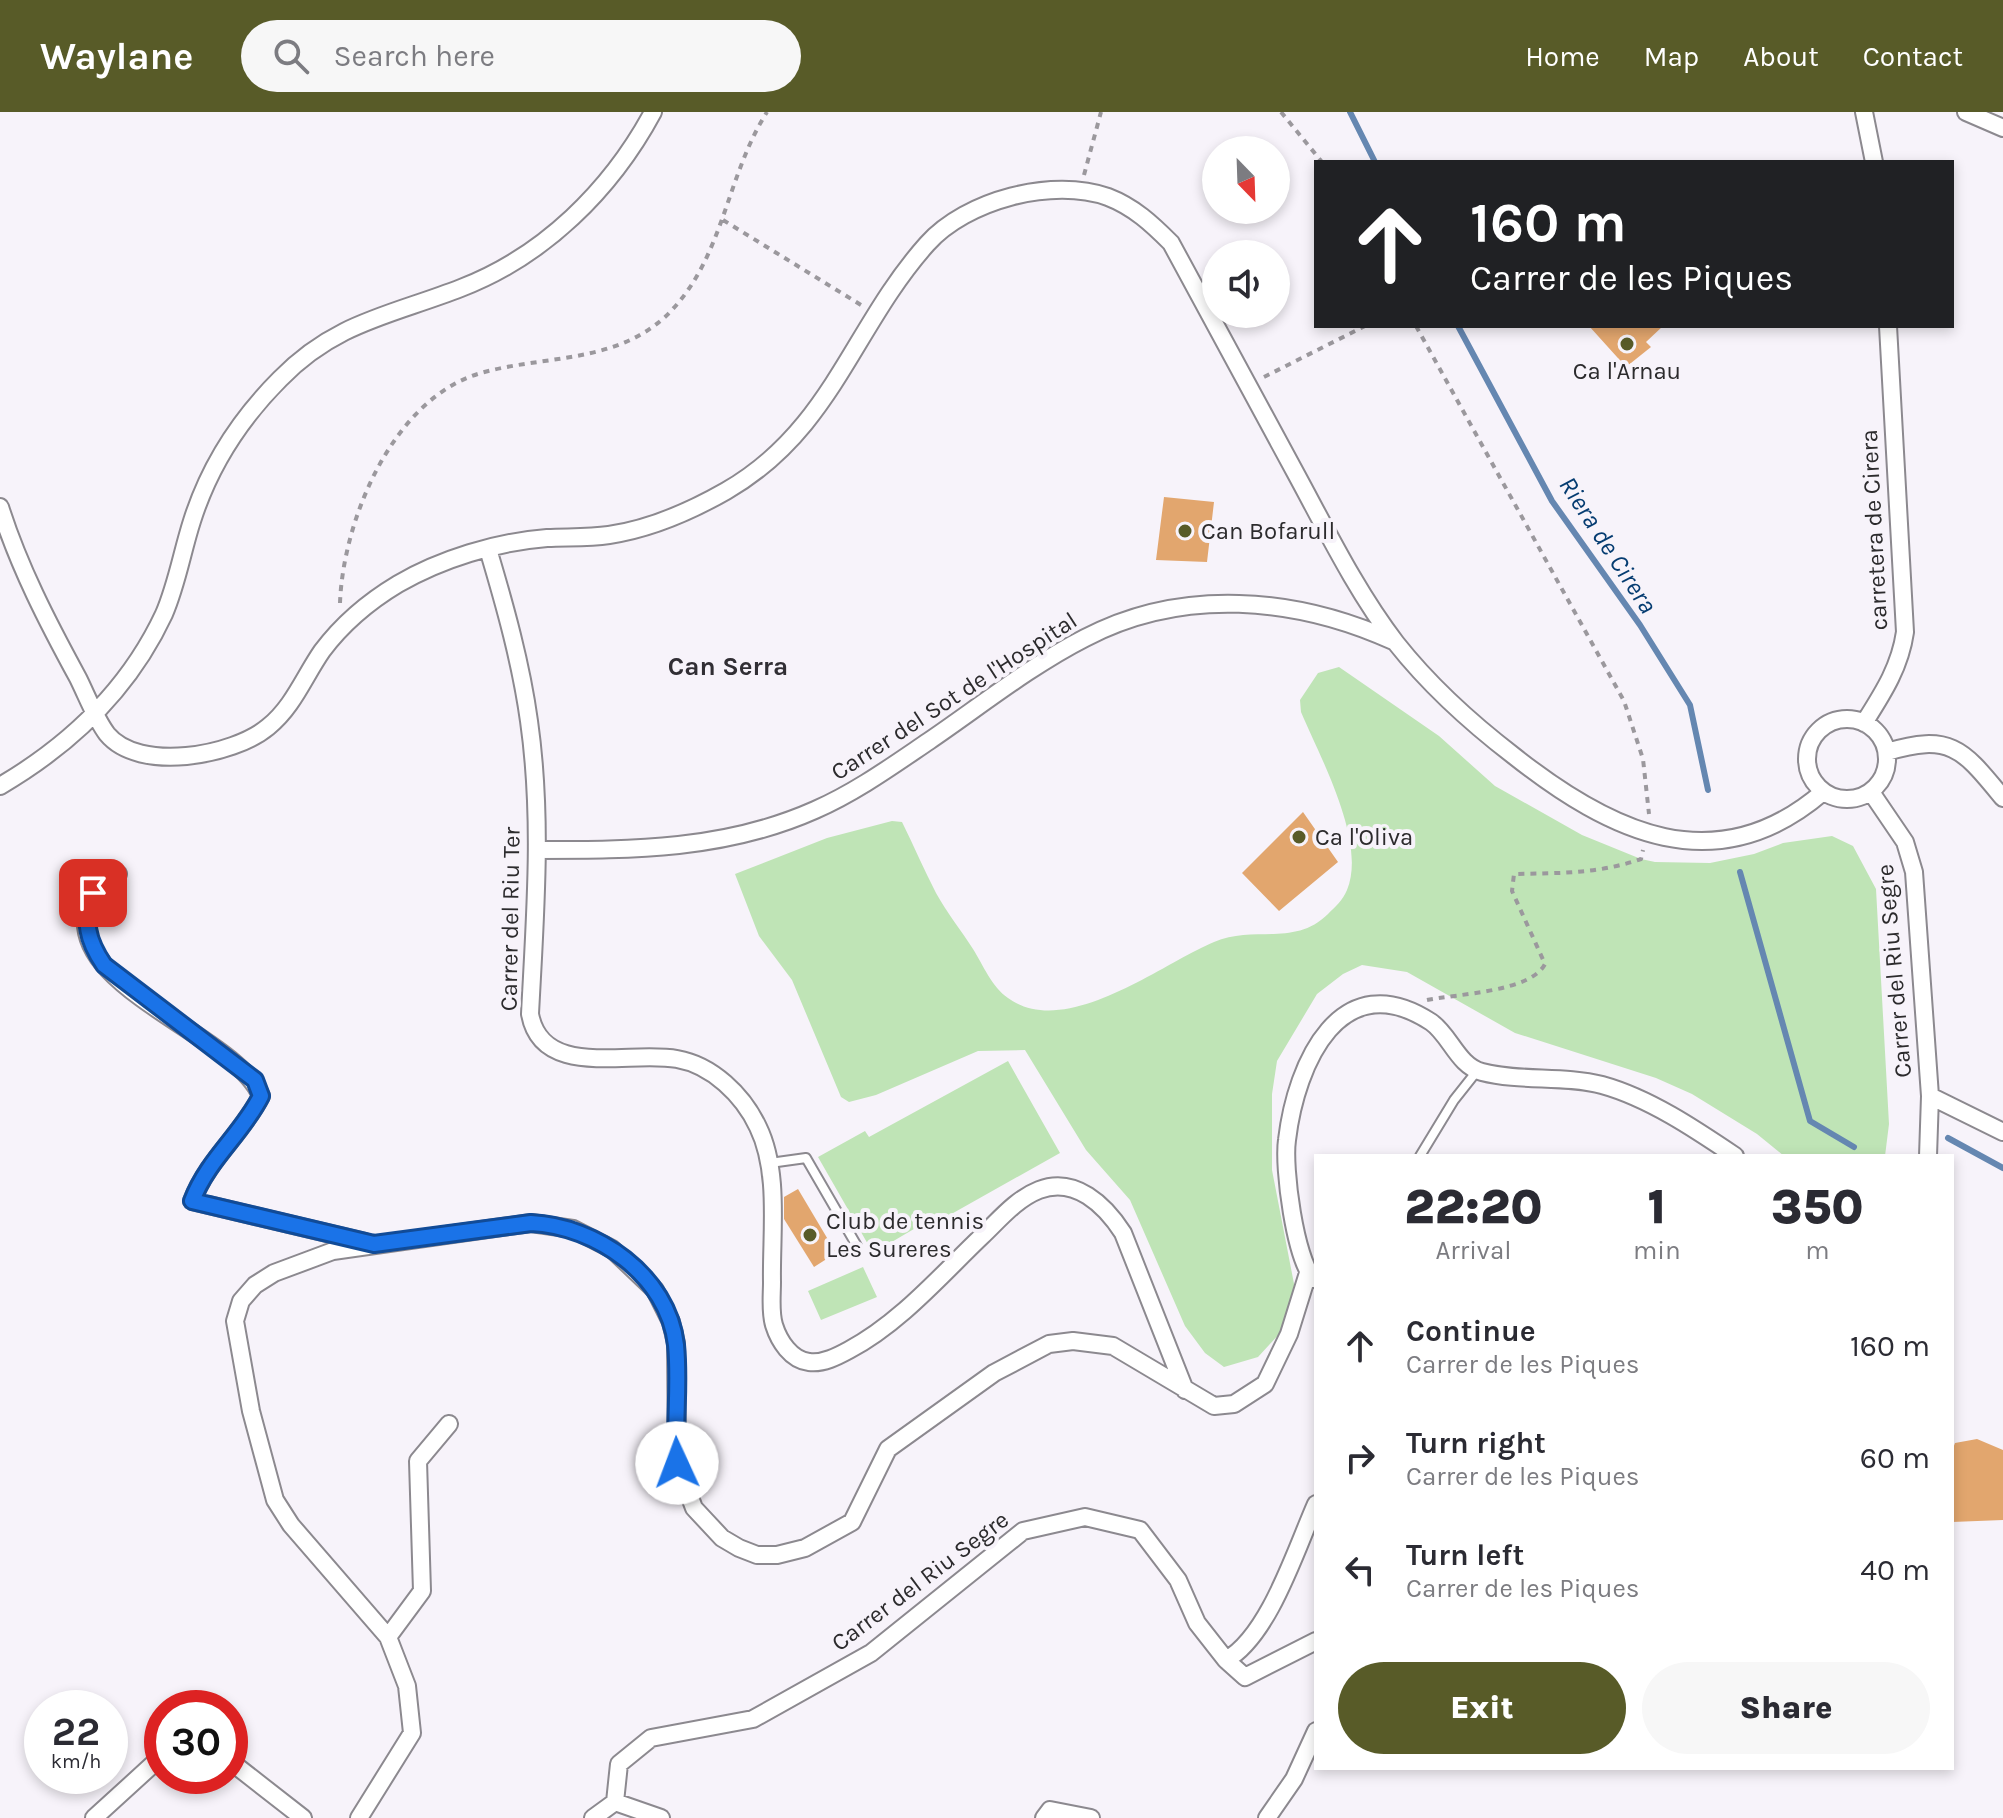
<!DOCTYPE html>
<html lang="en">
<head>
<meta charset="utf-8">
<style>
	:root { --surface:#fff; --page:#f7f7f7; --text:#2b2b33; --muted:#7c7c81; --accent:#585b28 }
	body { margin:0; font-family:Karla,sans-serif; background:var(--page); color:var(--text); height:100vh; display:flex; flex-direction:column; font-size:30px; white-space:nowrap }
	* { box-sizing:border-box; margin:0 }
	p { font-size:26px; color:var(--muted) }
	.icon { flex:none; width:44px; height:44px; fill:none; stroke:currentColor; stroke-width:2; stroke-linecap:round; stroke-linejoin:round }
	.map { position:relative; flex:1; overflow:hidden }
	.panel { position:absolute; left:1314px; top:1042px; width:640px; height:616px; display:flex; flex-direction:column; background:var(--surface); border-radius:0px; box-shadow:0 4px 12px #0003 }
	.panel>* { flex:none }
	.guide { position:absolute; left:1314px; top:48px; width:640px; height:168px; border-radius:0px; box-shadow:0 4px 12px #0003; background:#202124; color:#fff; overflow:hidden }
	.needle { width:52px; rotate:157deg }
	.tools { position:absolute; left:1202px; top:24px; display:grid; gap:16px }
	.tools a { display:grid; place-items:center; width:88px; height:88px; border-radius:50%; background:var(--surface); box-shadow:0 4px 12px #0003; font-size:40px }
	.speed { position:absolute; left:24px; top:1578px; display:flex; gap:16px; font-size:40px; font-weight:700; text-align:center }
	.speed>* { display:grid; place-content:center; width:104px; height:104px; border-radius:50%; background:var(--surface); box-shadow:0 4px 12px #0003; line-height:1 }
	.speed small { font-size:20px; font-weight:400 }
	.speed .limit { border:12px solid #d22; background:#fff; color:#111 }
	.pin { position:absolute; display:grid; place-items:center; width:68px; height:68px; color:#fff; margin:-34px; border-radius:16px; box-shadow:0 4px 12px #0006 }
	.me { position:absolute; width:88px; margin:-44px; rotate:358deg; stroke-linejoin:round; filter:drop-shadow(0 0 6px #0008) }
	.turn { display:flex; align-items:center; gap:28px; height:168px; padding:0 24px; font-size:36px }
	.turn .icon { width:104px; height:104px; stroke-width:2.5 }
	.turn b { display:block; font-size:56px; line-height:68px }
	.eta { display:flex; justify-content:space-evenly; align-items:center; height:136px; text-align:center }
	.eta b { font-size:48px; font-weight:800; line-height:56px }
	.cta { display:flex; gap:16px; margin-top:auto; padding:16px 24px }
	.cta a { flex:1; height:92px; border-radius:48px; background:var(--accent); color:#fff; font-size:32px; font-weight:800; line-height:92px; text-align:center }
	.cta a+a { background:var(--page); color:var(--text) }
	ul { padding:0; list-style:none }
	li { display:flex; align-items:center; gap:24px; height:112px; padding:0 24px }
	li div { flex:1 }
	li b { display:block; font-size:30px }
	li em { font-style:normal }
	header { display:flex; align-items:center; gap:48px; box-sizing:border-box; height:112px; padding:0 40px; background:var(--accent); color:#fff }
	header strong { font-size:38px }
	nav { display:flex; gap:44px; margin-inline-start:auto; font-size:28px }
	.search { width:560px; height:72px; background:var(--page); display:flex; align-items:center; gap:20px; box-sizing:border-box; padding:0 28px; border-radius:44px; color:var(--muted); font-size:30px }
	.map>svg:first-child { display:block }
	.green { fill:#bfe4b6 }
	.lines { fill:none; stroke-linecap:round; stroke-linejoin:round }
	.stream { stroke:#6587b1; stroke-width:6 }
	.building { fill:#e2a66e }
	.lane-casing { stroke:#8c898f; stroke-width:12 }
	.street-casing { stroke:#8c898f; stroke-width:20 }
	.path { stroke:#9b989d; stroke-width:4; stroke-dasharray:6 6; stroke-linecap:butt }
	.lane { stroke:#fff; stroke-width:8 }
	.street { stroke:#fff; stroke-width:16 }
	.route-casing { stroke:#114b97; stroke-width:20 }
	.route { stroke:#1a73e8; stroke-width:14 }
	.poi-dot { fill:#585b28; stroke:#f7f3fa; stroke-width:3 }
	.labels { text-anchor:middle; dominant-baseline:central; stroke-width:8; stroke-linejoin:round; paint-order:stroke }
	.poi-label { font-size:24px; fill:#2c2b2d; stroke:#f7f3fa; text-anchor:start }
	.street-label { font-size:24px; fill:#2c2b2d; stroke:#f7f3fa }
	.water-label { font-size:26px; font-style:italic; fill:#053c71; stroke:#f7f3fa }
	.neighbourhood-label { font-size:26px; font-weight:bold; fill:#312e34; stroke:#f7f3fa }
</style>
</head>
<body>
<header>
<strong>Waylane</strong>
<div class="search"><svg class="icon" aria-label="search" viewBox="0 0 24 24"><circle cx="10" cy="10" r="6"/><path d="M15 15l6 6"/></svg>Search here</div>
<nav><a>Home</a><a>Map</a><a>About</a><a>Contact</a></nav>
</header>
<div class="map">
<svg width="2003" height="1706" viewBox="0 0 2003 1706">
	<rect width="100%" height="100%" fill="#f7f3fa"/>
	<path class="green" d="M1339,555L1439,624L1495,674L1582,723L1641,747L1655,750L1710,751L1754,742L1783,731L1832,724L1853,734L1876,777L1889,1012L1885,1044H1784L1757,1022L1692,982L1656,966L1515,921L1407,860L1362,853L1343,862L1317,882L1277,949L1272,982V1058L1295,1177L1282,1219L1258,1245L1224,1255L1205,1241L1185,1214L1130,1088L1086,1038L1025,938L978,939L876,983L849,990L841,985L792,868L759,824L735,762L827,726L892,709L902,710C914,734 924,758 936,781C947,801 961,818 973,837C983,853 992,875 1008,886C1066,928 1161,852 1214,830C1254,813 1295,835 1328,802C1335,795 1343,788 1347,778C1367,730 1320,645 1301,600L1300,588L1318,561Z
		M1008,949L1060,1041L923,1118L919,1114L873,1141L818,1045L865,1019L869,1025Z
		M863,1155L877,1185L821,1208L808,1179Z"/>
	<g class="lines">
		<path class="stream" d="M1350,0L1375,50
			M1458,214L1552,389L1640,513L1690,593L1708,678
			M1740,760L1810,1009L1854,1035
			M1948,1026L2003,1056"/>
	</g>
	<path class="building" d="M1589,214H1663L1646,230L1651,235L1626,255Z
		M1164,385L1214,390L1207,450L1156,448Z
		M1303,700L1338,750L1279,799L1242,761Z
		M798,1077L836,1141L814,1155L784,1107V1085Z
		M1977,1327L2003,1338V1408L1952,1410V1339L1955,1331Z"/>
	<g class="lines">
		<defs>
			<path id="lane" d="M1420,1044L1454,988L1477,959
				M770,1051L806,1046L857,1134"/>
			<path id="street" d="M1864,0L1874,50
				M1966,0L2003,16
				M0,395C19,455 48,511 78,566C87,584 95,606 107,622C139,661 233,644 268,615C293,595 304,565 322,539C343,511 368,490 398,472C441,447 496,430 547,426C568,425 589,426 609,423C649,417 691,399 726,379C832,318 852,216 927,132C966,88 1053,65 1108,85C1134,95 1152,112 1171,131C1212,207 1254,283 1295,360C1326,417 1356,479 1396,531C1430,574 1471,611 1514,644C1610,720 1716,772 1823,680
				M488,437C505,494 521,551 529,609C543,707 535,804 530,902C542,968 630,938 677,947C712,953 743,983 758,1015C780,1060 771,1121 772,1170C772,1184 770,1200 774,1213C779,1229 791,1248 809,1250C823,1252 838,1244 849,1238C900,1211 941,1163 982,1124C999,1108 1016,1087 1039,1078C1075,1064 1105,1093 1123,1121L1185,1278
				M1807 647a40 40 0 1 1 80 0a40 40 0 1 1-80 0Z
				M1864,611C1883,581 1900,555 1905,520L1888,214
				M1887,640C1952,620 1964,639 2003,686
				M0,674C70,633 129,577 164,502C177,472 182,440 192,409C209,355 240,307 280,267C335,210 392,203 461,176C544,144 611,78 653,0
				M1871,680L1905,730L1914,760L1930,984L1928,1044
				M537,738C634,738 725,738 815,698C856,680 892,654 929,629C979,595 1030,554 1085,526C1182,475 1296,485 1393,529
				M118,762C102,767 95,776 89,791C60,875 234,920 261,984C242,1022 208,1047 192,1089L365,1130
				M1930,984L2003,1020
				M1314,1167C1295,1148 1283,1055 1287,1028C1296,951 1341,851 1431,910C1450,923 1458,954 1482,960C1521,970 1563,963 1602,973C1649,986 1695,1017 1735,1044
				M388,1525L422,1479L418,1349L449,1312
				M1226,1548L1245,1565L1316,1529
				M230,1649L303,1706
				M615,1690L661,1706
				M94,1706L162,1644
				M359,1706L412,1621L407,1574L388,1525L291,1413L275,1388L251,1299L235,1209L241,1189L255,1173L274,1161L333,1139L531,1111L573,1117L612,1137L655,1178L671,1210L676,1231L677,1351L694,1396L722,1426L739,1436L757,1443H777L805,1436L852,1410L888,1337L994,1261L1049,1232L1073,1229L1113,1234L1214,1294L1234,1292L1265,1272L1289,1222L1308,1161
				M593,1706L615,1690L619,1652L651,1626L753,1607L871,1541L1023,1419L1085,1405L1140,1418L1178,1468L1197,1511L1226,1548C1269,1524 1296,1437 1316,1392
				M1044,1706L1050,1698L1091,1706
				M1267,1706L1294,1667L1316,1619"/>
		</defs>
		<use href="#lane" class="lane-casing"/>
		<use href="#street" class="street-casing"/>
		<path class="path" d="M1281,0L1322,50
			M1084,63L1101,0
			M723,108L861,193
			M1416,214L1624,589L1643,647L1649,702
			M1264,265L1365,214
			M340,491C343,408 393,286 481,261C544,243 613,252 665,205C724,149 725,66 767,0
			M1427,888C1456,882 1531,880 1545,852L1512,779L1514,762C1559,761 1598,762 1641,747L1643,738"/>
		<use href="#lane" class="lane"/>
		<use href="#street" class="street"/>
	</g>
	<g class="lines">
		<defs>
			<path id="route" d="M93,781C83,809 87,828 104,853L255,968L261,984C242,1022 208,1047 192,1089L374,1132L531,1111C596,1114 668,1163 676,1233C680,1272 674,1312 677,1351"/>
		</defs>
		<use href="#route" class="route-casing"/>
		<use href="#route" class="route"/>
	</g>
	<g class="poi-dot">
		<circle cx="1627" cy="232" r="8"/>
		<circle cx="1185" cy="419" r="8"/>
		<circle cx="1299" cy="725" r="8"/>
		<circle cx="810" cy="1123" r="8"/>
	</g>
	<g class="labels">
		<g class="poi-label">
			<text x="1627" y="259" text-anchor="middle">Ca l'Arnau</text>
			<text x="1201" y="419">Can Bofarull</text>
			<text x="1315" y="725">Ca l'Oliva</text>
			<text x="826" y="1109">Club de tennis<tspan x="826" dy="28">Les Sureres</tspan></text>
		</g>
		<g class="street-label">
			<text transform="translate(1874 418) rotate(-93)">carretera de Cirera</text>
			<text transform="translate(954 584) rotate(-33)">Carrer del Sot de l'Hospital</text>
			<text transform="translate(510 807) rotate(-89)">Carrer del Riu Ter</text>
			<text transform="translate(1894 859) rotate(-95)">Carrer del Riu Segre</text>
			<text transform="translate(920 1469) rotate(-37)">Carrer del Riu Segre</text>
		</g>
		<g class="water-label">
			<text transform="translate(1608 433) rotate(57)">Riera de Cirera</text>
		</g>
		<g class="neighbourhood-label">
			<text x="728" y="554">Can Serra</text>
		</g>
	</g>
</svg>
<div class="tools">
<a><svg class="needle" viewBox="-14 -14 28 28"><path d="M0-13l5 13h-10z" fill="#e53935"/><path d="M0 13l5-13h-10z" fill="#7c7c81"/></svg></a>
<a><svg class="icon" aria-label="sound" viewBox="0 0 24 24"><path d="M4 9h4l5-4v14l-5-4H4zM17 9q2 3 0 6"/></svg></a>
</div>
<div class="speed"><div>22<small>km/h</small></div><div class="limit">30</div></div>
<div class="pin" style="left:93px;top:781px;background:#d93025"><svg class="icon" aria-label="arrive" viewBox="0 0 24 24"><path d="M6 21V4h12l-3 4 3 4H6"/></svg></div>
<svg class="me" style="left:677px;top:1351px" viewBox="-20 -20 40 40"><circle r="19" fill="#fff"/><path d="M0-13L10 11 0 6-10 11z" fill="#1a73e8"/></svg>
<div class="guide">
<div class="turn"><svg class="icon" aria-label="ahead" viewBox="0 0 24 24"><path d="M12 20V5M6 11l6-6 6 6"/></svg><div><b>160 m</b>Carrer de les Piques</div></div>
</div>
<section class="panel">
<div class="eta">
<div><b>22:20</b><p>Arrival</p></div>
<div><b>1</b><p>min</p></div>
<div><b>350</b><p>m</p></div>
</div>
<ul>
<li><svg class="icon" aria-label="ahead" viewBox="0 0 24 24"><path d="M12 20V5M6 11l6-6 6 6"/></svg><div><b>Continue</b><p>Carrer de les Piques</p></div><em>160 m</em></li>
<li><svg class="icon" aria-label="right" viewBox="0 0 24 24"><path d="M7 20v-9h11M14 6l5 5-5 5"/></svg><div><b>Turn right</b><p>Carrer de les Piques</p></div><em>60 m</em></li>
<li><svg class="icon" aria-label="left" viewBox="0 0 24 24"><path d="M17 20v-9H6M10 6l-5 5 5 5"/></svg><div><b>Turn left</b><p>Carrer de les Piques</p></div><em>40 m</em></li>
</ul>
<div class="cta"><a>Exit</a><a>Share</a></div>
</section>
</div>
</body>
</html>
